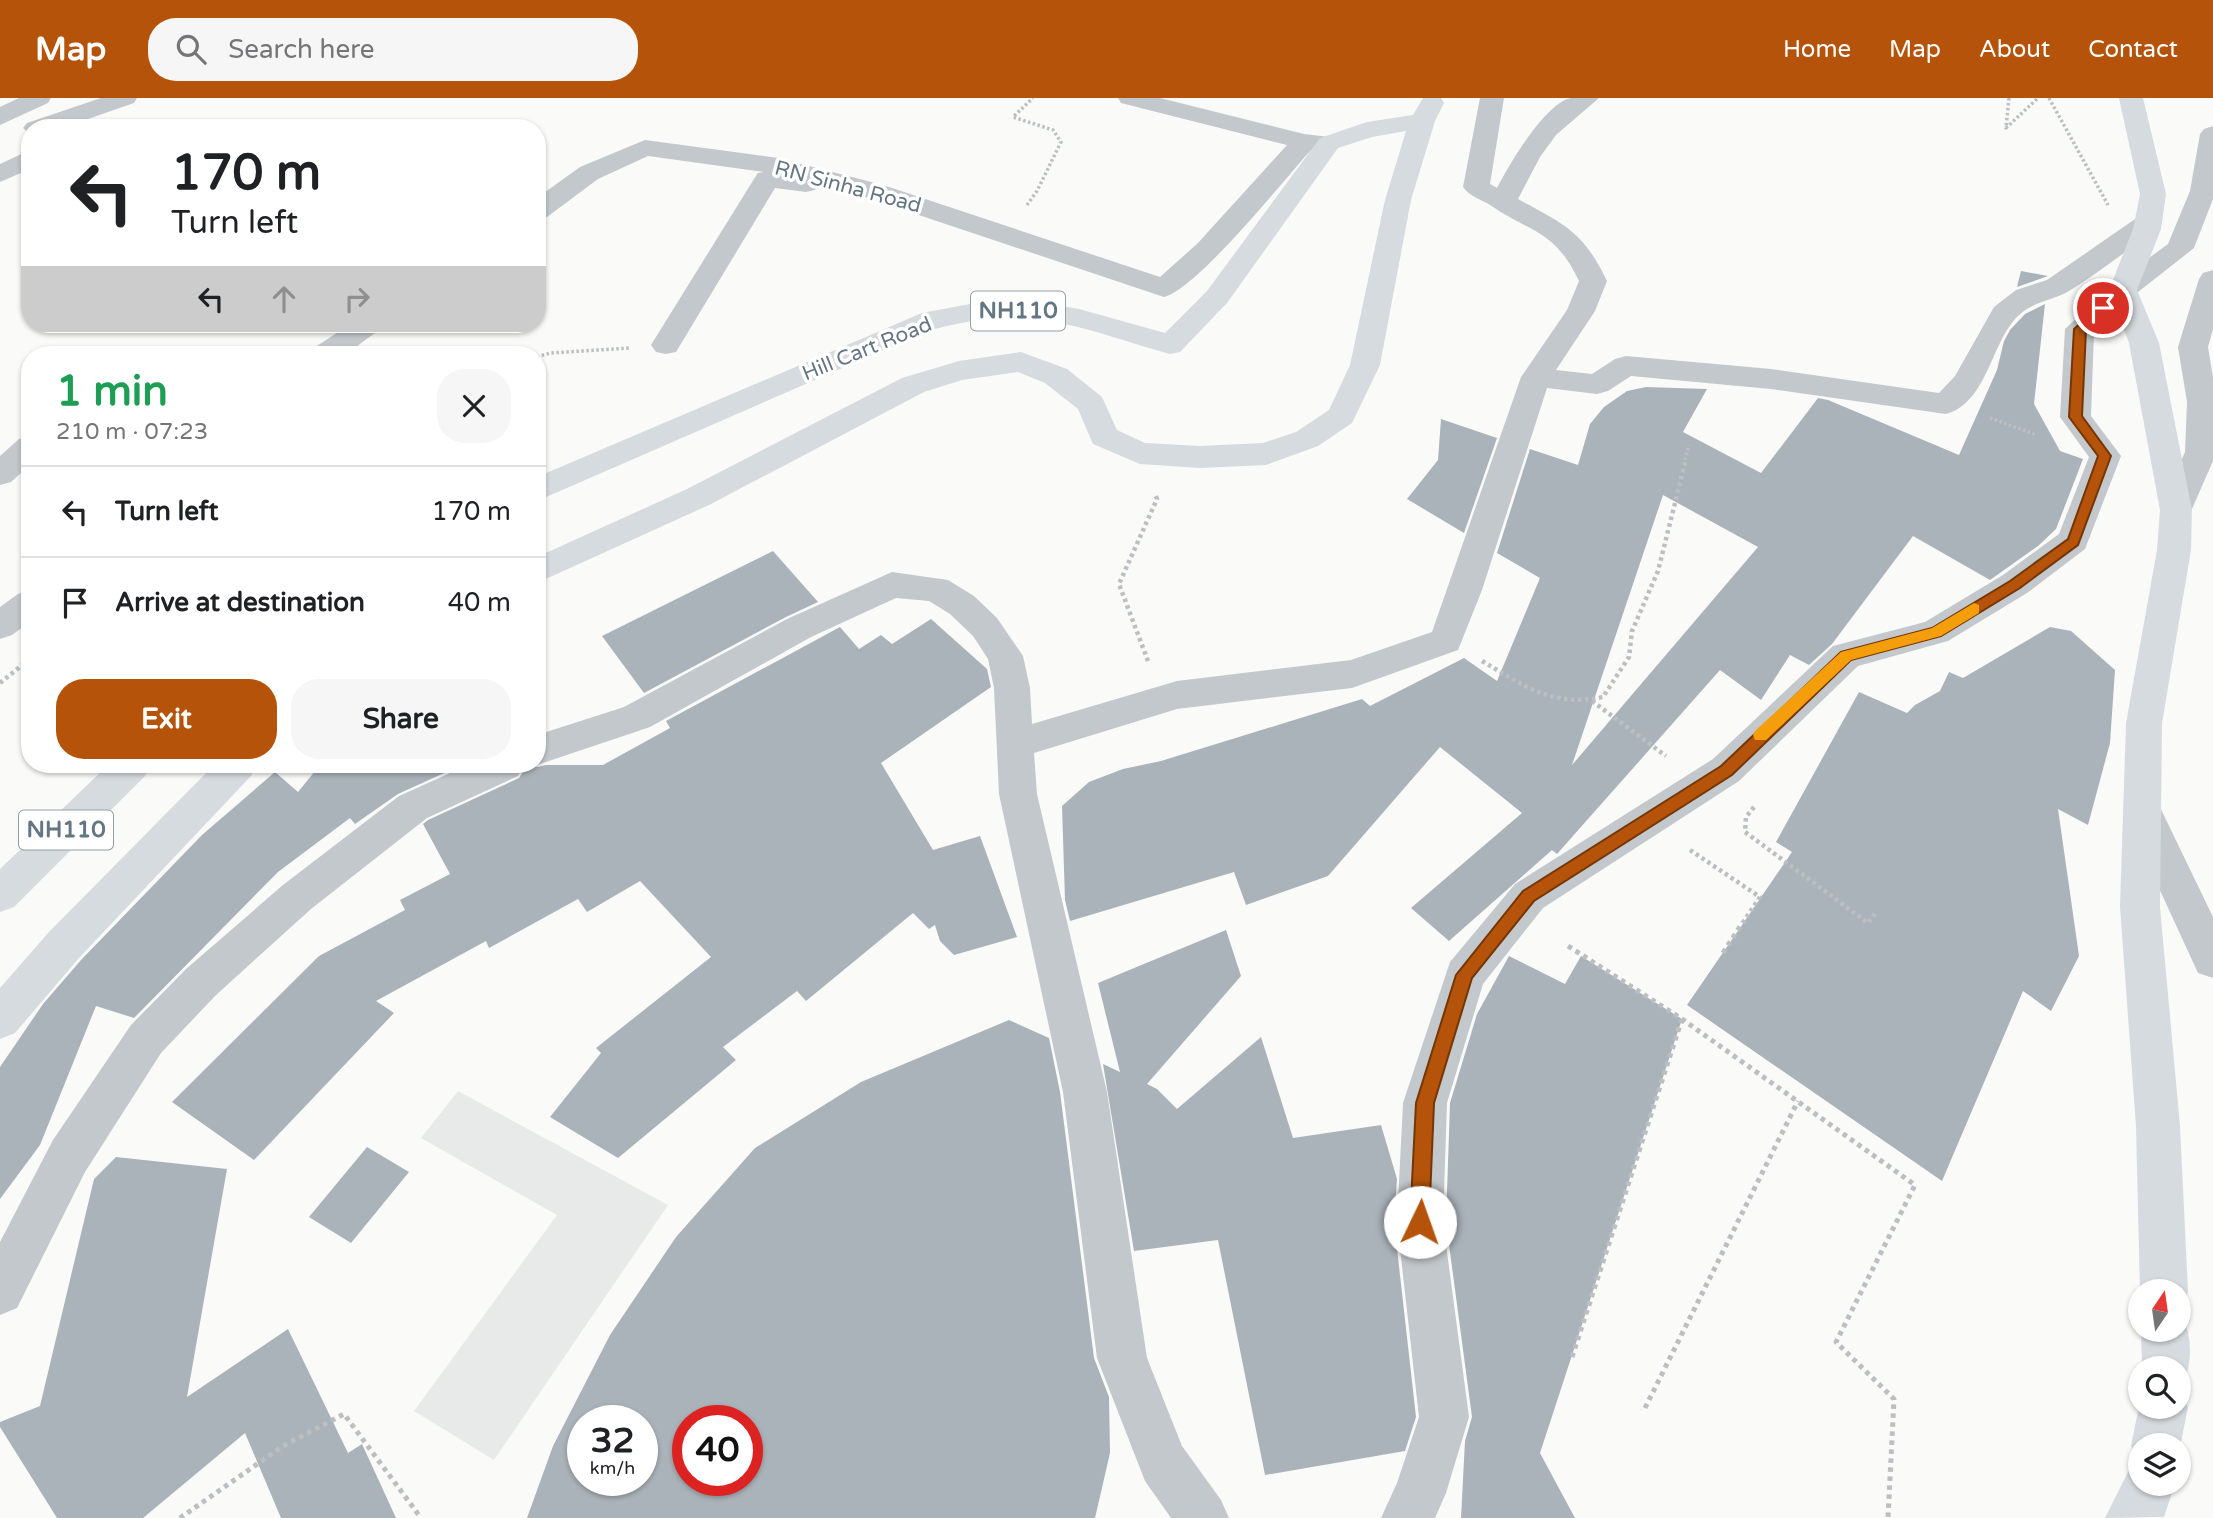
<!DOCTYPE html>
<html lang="en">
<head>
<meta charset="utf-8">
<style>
	:root { --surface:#fff; --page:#f6f6f6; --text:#202124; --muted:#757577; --line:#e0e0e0; --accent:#b45309 }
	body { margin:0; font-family:"Varela Round",sans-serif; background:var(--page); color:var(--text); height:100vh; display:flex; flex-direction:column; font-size:26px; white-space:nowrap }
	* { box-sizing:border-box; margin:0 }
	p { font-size:23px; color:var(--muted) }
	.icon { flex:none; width:38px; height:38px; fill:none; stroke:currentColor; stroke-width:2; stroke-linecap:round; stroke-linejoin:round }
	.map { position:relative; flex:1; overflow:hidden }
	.panel { position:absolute; left:21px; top:248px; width:525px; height:427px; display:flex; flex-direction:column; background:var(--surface); border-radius:28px; box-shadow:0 2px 5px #0004 }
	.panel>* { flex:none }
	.banner { position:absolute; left:21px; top:21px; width:525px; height:214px; border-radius:28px; box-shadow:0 2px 5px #0004; background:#fff; color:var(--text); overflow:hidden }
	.needle { width:46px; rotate:13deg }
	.tools { position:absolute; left:2128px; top:1181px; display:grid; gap:14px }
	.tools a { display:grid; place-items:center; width:63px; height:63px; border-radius:50%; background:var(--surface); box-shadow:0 2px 5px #0004; font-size:35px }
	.speed { position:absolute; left:567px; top:1307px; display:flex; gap:14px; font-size:35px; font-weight:700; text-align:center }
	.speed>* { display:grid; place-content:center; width:91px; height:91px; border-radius:50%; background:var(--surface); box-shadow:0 2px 5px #0004; line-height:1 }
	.speed small { font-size:18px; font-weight:400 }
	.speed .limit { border:10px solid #d22; background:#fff; color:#111 }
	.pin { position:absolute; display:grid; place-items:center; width:60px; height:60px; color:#fff; margin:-30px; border:4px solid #fff; border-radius:50%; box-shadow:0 2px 7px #0007 }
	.me { position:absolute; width:77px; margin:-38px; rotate:3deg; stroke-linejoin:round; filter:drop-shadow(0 0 5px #0008) }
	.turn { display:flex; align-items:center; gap:24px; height:147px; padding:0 35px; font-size:32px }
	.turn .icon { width:91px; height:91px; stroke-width:2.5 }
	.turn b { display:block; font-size:49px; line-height:60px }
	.lanes { display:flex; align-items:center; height:66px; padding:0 35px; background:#0003; justify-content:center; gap:35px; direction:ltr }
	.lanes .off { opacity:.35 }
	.round { display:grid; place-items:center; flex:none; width:74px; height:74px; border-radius:28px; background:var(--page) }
	.summary { display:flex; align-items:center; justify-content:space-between; height:119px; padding:0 35px }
	h1 { font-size:42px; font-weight:800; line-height:52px; color:#1e9e55 }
	.button { display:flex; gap:14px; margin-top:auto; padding:14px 35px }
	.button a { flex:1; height:80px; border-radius:28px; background:var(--accent); color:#fff; font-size:28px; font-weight:800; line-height:80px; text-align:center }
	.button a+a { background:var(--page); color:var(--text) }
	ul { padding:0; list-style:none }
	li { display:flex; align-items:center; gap:21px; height:91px; padding:0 35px; border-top:2px solid var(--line) }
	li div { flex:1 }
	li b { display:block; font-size:26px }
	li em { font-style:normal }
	header { display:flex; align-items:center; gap:42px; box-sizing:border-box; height:98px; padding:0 35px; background:var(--accent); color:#fff }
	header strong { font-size:33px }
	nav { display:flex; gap:38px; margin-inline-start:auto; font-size:24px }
	.search { width:490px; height:63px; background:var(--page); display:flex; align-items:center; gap:18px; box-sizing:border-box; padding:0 24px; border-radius:28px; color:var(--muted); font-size:26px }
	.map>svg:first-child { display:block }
	.built { fill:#e8e9e9 }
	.building { fill:#aab3b9; fill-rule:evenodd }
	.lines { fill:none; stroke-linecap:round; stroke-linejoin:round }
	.path-far2 { stroke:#bbbfc2; stroke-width:3.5; stroke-dasharray:2.5 2.5; stroke-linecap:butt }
	.path-far1 { stroke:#bbbfc2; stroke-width:4.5; stroke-dasharray:3.5 3.5; stroke-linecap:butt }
	.path { stroke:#bbbfc2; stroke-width:5; stroke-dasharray:4.5 4.5; stroke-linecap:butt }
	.minor { fill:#c3c8cc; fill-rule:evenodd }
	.major { fill:#d6dbdf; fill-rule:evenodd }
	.highway { fill:#d6dbdf; fill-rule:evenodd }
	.route { fill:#b45309; stroke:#753606; stroke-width:2 }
	.slow { fill:#f59e0b }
	.labels { text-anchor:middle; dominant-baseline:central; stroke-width:7; stroke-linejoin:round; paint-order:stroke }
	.far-street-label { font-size:21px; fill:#657683; stroke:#fff }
	.shield { fill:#fff; stroke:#939fa8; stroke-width:2 }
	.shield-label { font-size:23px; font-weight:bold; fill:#657683 }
</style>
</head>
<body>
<header>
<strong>Map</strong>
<div class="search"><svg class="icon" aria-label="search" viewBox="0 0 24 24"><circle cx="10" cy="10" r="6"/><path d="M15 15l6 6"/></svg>Search here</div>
<nav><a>Home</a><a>Map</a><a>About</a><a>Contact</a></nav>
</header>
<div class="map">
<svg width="2213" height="1420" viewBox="0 0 2213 1420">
	<rect width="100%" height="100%" fill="#fafaf8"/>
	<path class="built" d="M458,993L668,1107L494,1362L414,1313L557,1117L421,1040Z"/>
	<path class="building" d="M2021,173L2048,178L2017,189Z
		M2045,206L2034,306L2060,353L2083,361L2056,431L2038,448L1990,482L1913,438L1832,546L1809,567L1790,557L1761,602L1720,572L1557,756L1552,752L1449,843L1411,810L1522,715L1440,649L1328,778L1246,807L1234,774L1070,823L1065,802L1062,708L1089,684L1123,671L1161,663L1362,601L1370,608L1464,560L1497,583L1540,480L1497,455L1530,351L1578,367L1590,326L1604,309L1627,293L1646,289L1707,291L1683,334L1761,375L1818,300L1828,302L1959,357L1997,272L2004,243L2010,232L2025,216ZM1663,397L1758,449L1572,667Z
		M1441,321L1497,340L1464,435L1407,401L1438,362Z
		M773,453L818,504L786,519L644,595L602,538Z
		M931,521L987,571L991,589L881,665L933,752L980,738L1017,839L954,857L940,843L935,827L929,831L913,815L806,903L797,893L723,949L736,962L618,1060L550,1019L601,955L596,950L711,859L640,783L587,814L578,801L489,850L486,843L376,903L394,915L254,1062L172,1004L319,858L405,812L400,802L450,776L423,726L428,722L519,680L527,667L538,669L546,667H603L670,630L666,623L840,529L859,551L881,537L892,546Z
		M2050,529L2071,533L2115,572L2110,645L2088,727L2058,711L2079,858L2051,913L2023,893L1942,1083L1687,907L1792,754L1776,744L1859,594L1907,615L1915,607L1940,593L1949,574L1963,580Z
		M320,667H462L398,696L355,726L350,720L278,774L134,920L96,908L40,1047L0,1101V969L43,906L81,862L202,737L275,674L298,694Z
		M1226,832L1241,878L1147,986L1157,991L1177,1011L1261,939L1293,1040L1381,1027L1397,1081L1394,1124L1416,1319L1405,1353L1265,1377L1218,1142L1134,1153L1103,966L1120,974L1098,885Z
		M1509,858L1565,886L1581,858L1682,921L1540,1355L1575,1420H1461L1465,1343L1472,1319L1446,1124L1450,1005L1477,916Z
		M1009,922L1049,940L1060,994L1094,1260L1109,1299L1110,1355L1095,1420H527L553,1348L610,1237L676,1139L755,1050L861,984ZM583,1323H642V1382H583ZM688,1323H747V1382H688Z
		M367,1049L409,1074L351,1145L309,1119Z
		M116,1059L227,1071L187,1299L288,1231L348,1355L362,1346L396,1420H281L245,1335L143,1420H57L0,1329V1324L40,1308L94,1081Z"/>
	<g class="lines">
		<path class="path-far2" d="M2009,0L2006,30L2038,0
			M2049,0L2108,107
			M1027,107L1037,93L1061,44L1053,32L1013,19L1033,0
			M537,259L550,255L630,250
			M1990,320L2037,337
			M1685,362L1689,347"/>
		<path class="path-far1" d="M1148,563L1119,486L1157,401L1155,396
			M1482,563C1523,587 1553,610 1603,599L1629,559L1632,533L1658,473L1686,361
			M0,585L26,564
			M1592,603L1666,658
			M1754,709L1746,719L1745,734L1868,825L1877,813
			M1690,752L1760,799L1742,826"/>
		<path class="path" d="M1568,848L1682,921L1915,1087L1836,1244L1894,1301L1888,1420
			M1723,855L1743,824
			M1572,1259L1682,921
			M1645,1310L1798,1003
			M180,1420L283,1348L344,1316L421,1420"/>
		<path class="minor" d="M19,0H51L48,5L0,27V9Z
			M101,0H137L134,5L62,30H30V36L23,30L27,25Z
			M1118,0H1160L1304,36L1338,40L1342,45L1338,50L1311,52C1283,83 1198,190 1164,199L865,99L819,87L815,92L806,94L775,90L676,254L666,256L656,254L651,247L754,81L758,75L764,74L648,58L598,81L547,119L537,121V100L580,69L645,42L778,60L883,87L1160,179L1198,145L1287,47L1121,5Z
			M1480,0H1504L1490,86L1497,90C1509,67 1545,5 1571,0C1580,0 1590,0 1599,0L1556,37L1540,59L1518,101C1565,127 1583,133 1607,183L1595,213L1556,272L1592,276L1615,261L1626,258L1771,271L1939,295L1955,278L1994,209L2016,192L2047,182L2138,119L2148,117L2158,119L2162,125L2158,131C2128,151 2100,174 2069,193C2052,203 2033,203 2017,219C1991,245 1987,305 1946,316L1771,291L1631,278L1608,293L1597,296L1547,290L1482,492L1458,552L1352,590L1177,611L1034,655L1037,696L1107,994L1147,1260L1182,1348L1221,1402L1229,1420H1171L1145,1383L1097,1260L1063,994L999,696L994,590L988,561L973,538L950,516L929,503L896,500L811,539L650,629L537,667V637L624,609L787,521L892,474L948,482L974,498L997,520L1023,558L1030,590L1032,626L1177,583L1351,562L1432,534L1521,279L1567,212L1579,183C1555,132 1531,135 1490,107C1480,101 1469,98 1463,89Z
			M2213,28V101L2194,150L2133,198L2094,234L2091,318L2121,358L2085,451L2027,495L1948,543L1858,568L1739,683L1543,810L1483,886L1447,1005L1443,1124L1469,1319L1446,1395L1435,1420H1381L1397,1385L1419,1319L1397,1124L1403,1005L1450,864L1515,786L1713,661L1833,548L1925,524L2003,477L2059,436L2089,359L2060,319L2065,231L2113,186L2168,146L2190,93L2200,36L2204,31Z
			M30,52V71L0,84V66Z
			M2213,172V231L2208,249L2213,279V363L2188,420L2176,424L2164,420L2160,412L2185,354L2187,304L2178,249L2199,181L2203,175Z
			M350,226H384L379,232L345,257H310L314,250Z
			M30,338V367L11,384L0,387V358L19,341Z
			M30,492V524L12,537L0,541V509L18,496Z
			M468,667H524L518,678L427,720L311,811L216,897L161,955L85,1074L17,1210L0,1217V1144L53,1042L131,927L186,871L283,787L399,698Z
			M2142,696L2156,701L2213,819V880L2198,875L2123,712L2128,701Z"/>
		<path class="major" d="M2119,0H2143L2166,96L2161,131L2137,192L2159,245L2192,412L2191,452L2162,625L2160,809L2180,1028L2188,1194L2179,1212V1194H2140L2136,1028L2120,809L2126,625L2157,452L2160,412L2129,245L2109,192L2133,131L2140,96Z
			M2179,1213L2182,1215C2192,1239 2193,1263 2183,1287L2179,1289V1270H2142L2141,1232H2179Z
			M2179,1290L2188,1309L2179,1354V1348H2140V1386H2175L2164,1419L2105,1420L2131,1368L2138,1365L2131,1348L2140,1303V1309H2179Z"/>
		<path class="highway" d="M1423,0H1441L1444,5L1435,23L1411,102L1380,267L1352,325L1318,348L1266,367L1200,370L1140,366L1093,346L1078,311L1045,285L1018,274L962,282L924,294L709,407L537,485V459L687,391L902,280L959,263L1021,254L1067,271L1102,299L1117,332L1145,345L1200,348L1263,345L1296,334L1329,312L1350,267L1385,102L1406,33L1372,39L1338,50L1227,205L1180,254L1170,256C1117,242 1067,220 1011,220C983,219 956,226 930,232L537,403V379L922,215L986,203H1033L1079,211L1165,235L1207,193L1320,40L1367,24L1413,17Z
			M108,667H151L145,678L14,809L0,814V771Z
			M214,667H257L251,678L79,860L15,935L0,941V890L49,834Z"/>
	</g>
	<path class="route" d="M2103,206L2109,210L2086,232L2082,318L2111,358L2078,447L2020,490L1941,538L1851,562L1732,677L1534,803L1472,880L1434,1005L1429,1124L1426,1130L1420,1133L1413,1130L1410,1124L1416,1005L1456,877L1523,793L1721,668L1841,554L1932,530L2010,483L2068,441L2098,358L2069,319L2074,231Z"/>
	<path class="slow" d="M1974,505L1979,507V515L1941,538L1851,562L1766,642H1755L1753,637L1755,633L1841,554L1932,530Z"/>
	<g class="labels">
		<g class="far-street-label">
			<text transform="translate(848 89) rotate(15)">RN Sinha Road</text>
			<text transform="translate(867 251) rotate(-22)">Hill Cart Road</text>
		</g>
		<g class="shield">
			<rect x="971" y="193.5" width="94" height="39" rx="5"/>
			<rect x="19" y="712.5" width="94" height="39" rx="5"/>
		</g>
		<g class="shield-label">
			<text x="1018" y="213">NH110</text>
			<text x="66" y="732">NH110</text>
		</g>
	</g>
</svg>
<div class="tools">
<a><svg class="needle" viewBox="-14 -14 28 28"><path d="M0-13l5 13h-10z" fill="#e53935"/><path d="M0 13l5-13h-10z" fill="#757577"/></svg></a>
<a><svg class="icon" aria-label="search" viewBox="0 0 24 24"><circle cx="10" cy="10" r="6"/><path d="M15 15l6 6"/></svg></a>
<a><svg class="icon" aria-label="layers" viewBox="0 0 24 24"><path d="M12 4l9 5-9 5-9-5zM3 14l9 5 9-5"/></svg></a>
</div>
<div class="speed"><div>32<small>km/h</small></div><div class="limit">40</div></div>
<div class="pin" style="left:2103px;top:210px;background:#d93025"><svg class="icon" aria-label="arrive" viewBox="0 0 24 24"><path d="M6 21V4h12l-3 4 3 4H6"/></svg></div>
<svg class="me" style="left:1420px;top:1124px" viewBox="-20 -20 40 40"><circle r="19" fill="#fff"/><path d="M0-13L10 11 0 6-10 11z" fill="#b45309"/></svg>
<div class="banner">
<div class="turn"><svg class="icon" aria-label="left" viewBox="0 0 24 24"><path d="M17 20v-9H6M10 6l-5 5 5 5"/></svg><div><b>170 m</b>Turn left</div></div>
<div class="lanes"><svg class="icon" aria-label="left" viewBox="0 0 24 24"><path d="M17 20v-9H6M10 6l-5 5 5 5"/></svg><svg class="icon off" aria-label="ahead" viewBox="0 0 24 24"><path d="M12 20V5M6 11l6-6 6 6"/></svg><svg class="icon off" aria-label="right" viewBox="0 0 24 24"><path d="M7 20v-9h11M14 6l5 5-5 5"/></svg></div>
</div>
<section class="panel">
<div class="summary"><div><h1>1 min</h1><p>210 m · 07:23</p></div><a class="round"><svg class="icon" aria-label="close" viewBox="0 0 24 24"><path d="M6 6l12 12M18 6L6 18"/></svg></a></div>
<ul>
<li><svg class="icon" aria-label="left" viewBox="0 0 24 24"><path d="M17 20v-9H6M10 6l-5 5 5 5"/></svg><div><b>Turn left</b></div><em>170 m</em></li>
<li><svg class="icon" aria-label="arrive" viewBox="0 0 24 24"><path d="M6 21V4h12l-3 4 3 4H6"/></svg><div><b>Arrive at destination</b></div><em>40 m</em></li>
</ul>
<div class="button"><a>Exit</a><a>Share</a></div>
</section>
</div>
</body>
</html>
